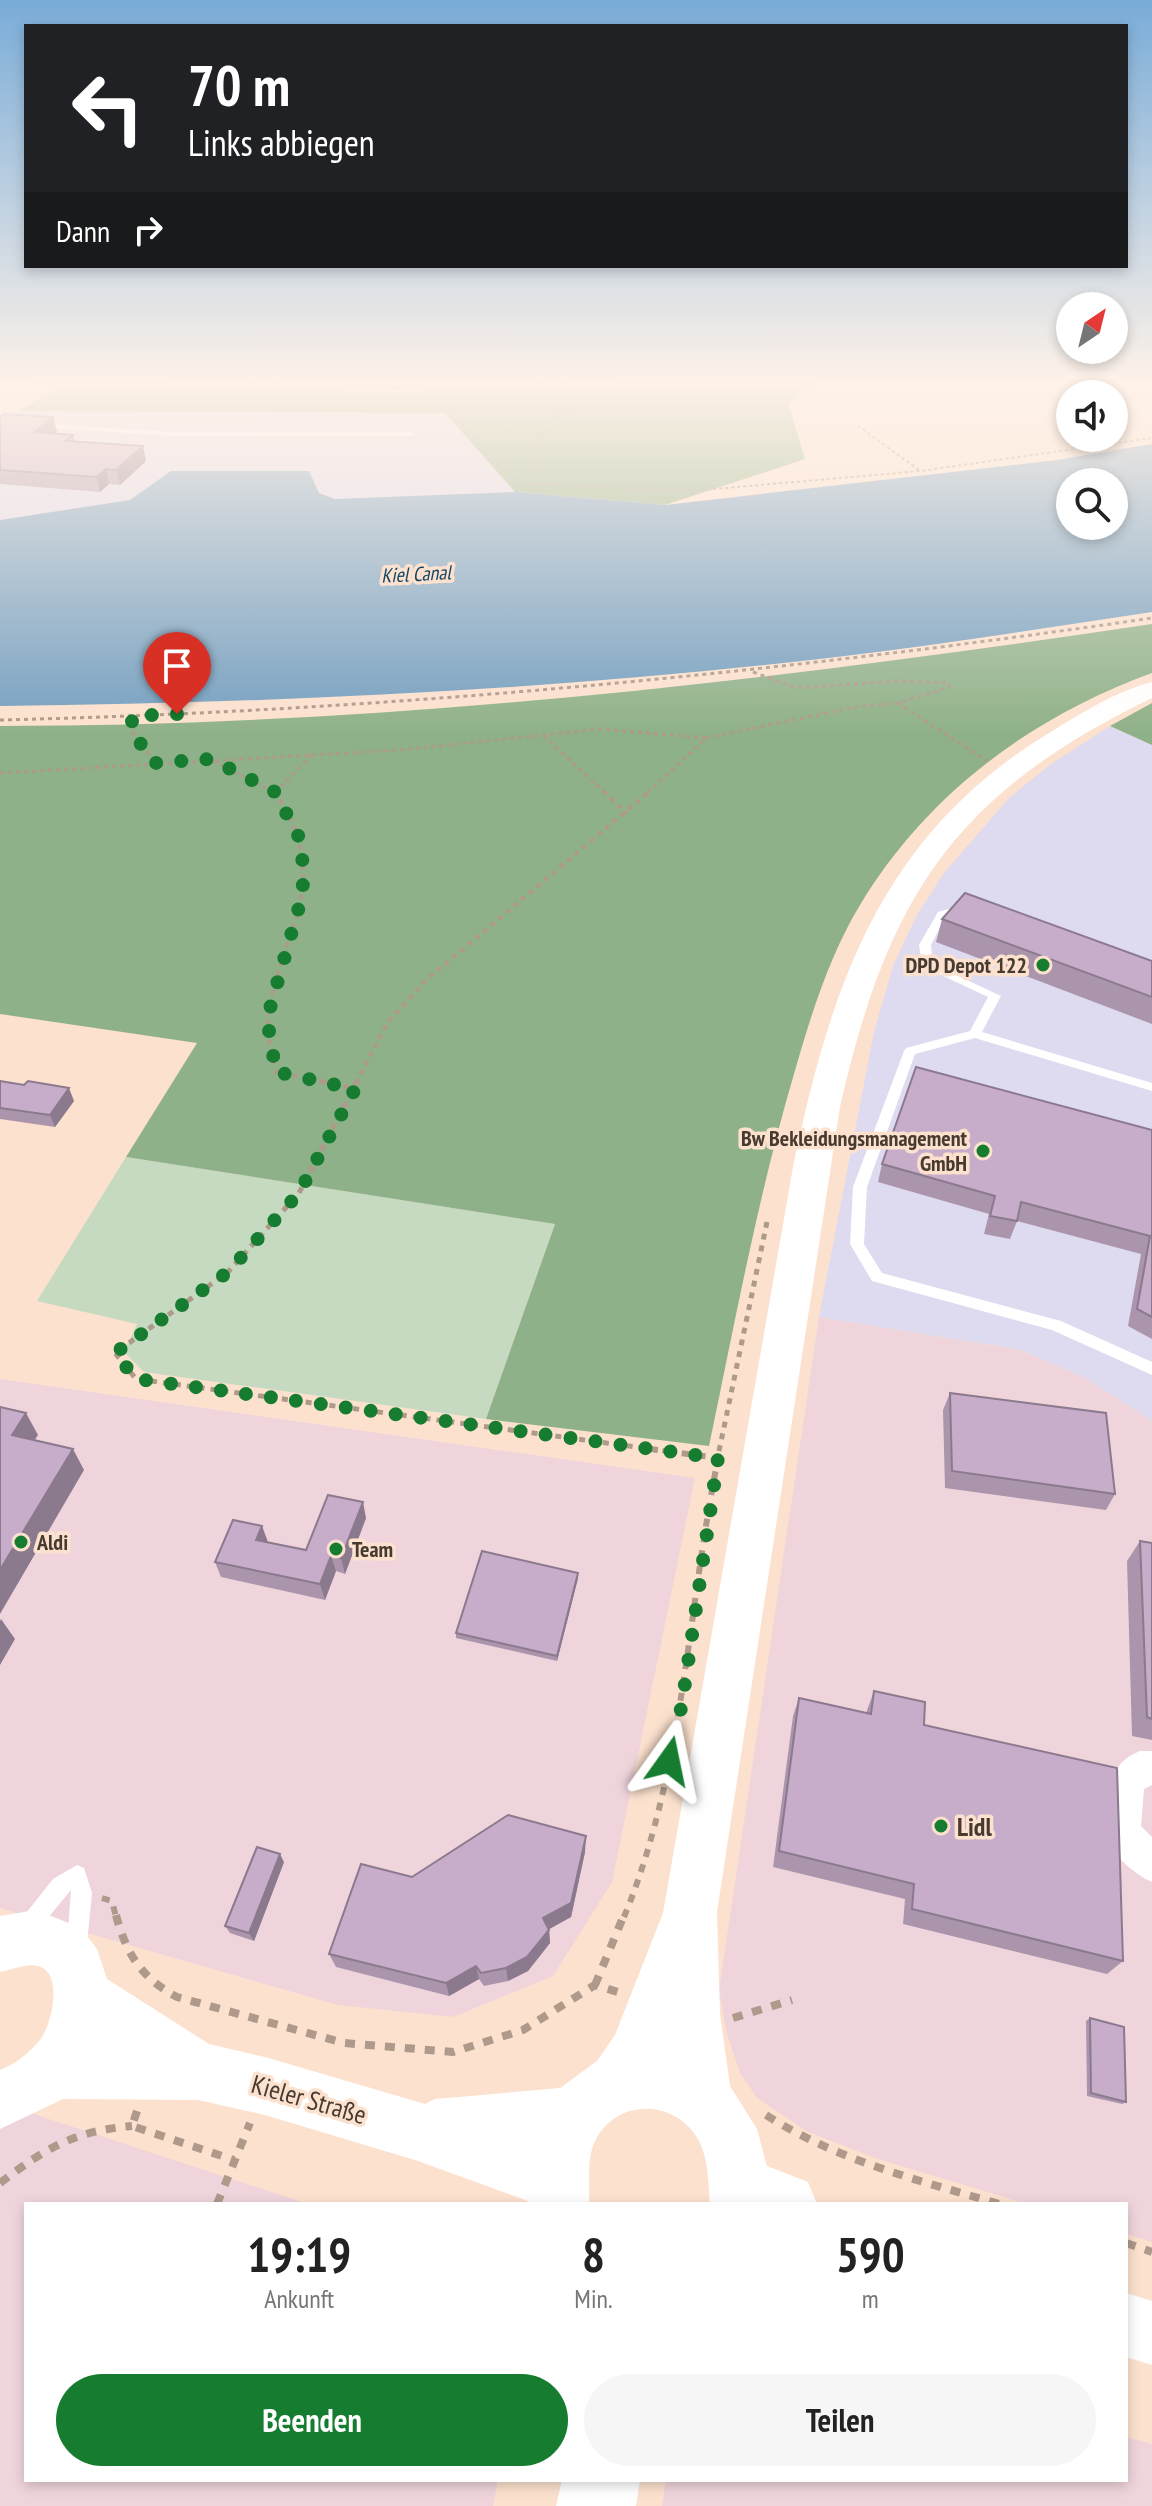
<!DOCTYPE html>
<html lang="de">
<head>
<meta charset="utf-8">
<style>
	:root { --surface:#fff; --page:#f6f6f6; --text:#222; --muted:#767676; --accent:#157c30 }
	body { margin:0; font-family:"PT Sans Narrow",sans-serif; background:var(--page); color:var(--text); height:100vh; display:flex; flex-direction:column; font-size:30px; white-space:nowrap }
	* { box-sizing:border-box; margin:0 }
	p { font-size:26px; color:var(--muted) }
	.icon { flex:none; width:44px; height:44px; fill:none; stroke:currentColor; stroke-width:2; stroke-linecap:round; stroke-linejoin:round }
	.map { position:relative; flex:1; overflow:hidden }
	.drawer { position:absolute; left:24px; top:2202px; width:1104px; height:280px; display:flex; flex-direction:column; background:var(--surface); border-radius:0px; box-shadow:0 4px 12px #0003 }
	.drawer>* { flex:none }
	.banner { position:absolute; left:24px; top:24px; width:1104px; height:244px; border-radius:0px; box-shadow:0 4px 12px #0003; background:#202124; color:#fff; overflow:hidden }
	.needle { width:52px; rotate:35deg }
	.fabs { position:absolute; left:1056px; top:292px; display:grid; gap:16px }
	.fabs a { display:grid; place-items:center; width:72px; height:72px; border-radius:50%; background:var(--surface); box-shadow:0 4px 12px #0003; font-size:40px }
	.pin { position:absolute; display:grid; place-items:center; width:68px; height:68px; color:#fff; margin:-82px -34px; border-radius:50% 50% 50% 0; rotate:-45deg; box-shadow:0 0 8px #0007 }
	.pin .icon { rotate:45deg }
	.me { position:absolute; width:88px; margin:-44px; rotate:12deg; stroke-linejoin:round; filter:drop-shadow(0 0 6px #0008) }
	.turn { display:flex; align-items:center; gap:28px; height:168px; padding:0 32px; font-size:36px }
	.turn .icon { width:104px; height:104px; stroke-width:2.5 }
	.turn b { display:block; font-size:56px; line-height:68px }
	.then { display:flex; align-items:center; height:76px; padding:0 32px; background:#0003; gap:16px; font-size:30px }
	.eta { display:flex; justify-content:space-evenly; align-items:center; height:136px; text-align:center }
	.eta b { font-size:48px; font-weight:800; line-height:56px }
	.action { display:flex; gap:16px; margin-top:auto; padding:16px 32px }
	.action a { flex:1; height:92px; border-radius:48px; background:var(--accent); color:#fff; font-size:32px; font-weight:800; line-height:92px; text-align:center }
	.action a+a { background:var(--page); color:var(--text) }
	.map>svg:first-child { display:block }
	.commercial { fill:#efd5db }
	.industrial { fill:#dedaef }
	.built { fill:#fed6b9 }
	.green { fill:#c5dac1 }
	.forest { fill:#8fb189 }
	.water { fill:#749fc0; fill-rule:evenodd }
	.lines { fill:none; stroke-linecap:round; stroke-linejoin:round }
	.path-far5 { stroke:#ae998a; stroke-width:2; stroke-dasharray:3 3; stroke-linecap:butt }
	.path-far4 { stroke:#ae998a; stroke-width:3; stroke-dasharray:4 4; stroke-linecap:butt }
	.path-far3 { stroke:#ae998a; stroke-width:4; stroke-dasharray:5 5; stroke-linecap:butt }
	.path-far2 { stroke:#ae998a; stroke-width:5; stroke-dasharray:6 6; stroke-linecap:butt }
	.path-far1 { stroke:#ae998a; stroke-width:6; stroke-dasharray:8 8; stroke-linecap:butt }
	.path { stroke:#ae998a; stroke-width:8; stroke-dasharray:10 10; stroke-linecap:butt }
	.lane { fill:#fff; fill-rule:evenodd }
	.street { fill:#fff; fill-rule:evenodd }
	.secondary { fill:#fff; fill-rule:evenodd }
	.highway { fill:#fff; fill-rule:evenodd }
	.rail { stroke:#9a8778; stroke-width:3; stroke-dasharray:8 4; stroke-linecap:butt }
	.wall { fill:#ab95ad }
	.shaded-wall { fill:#8b798d }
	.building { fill:#c7adc9; stroke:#8b798d; stroke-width:2 }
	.route { stroke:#157c30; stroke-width:14; stroke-dasharray:0 25.2 }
	.poi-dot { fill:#157c30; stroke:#fce1ce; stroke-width:3 }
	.labels { text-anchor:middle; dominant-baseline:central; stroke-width:7; stroke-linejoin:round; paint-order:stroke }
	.far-water-label { font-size:20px; font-style:italic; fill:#124667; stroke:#fce1ce }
	.poi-label { font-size:22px; font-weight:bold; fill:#473a30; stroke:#fce1ce; text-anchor:end }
	.near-poi-label { font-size:26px; font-weight:bold; fill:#473a30; stroke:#fce1ce; text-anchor:start }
	.near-street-label { font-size:26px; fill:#473a30; stroke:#fce1ce }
</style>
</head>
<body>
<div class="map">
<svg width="1152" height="2506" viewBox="0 0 1152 2506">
	<rect width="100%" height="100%" fill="#fce1ce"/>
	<path class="commercial" d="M819,1317L1020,1350L1087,1379L1152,1421V2242L1126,2234V2204H1027L878,2159L808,2132L757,2098L740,2073L727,2034L719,1990Z
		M0,1379L695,1478L612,1882L553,1976L453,2017L338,2005L0,1908Z
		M0,2103L308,2204H26V2480H498L493,2506H0Z
		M1126,2437L1152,2444V2506H662L666,2480H1126Z"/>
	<path class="industrial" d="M0,411L445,413L515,492L335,499L320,493L309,471H171L130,500L0,520Z
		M1110,726L1152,745V1421L1087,1379L1021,1350L819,1317L874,1032L893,966L917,915L944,873L1009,798L1051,764Z"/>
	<path class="built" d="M170,383H619L391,393Z"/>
	<path class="green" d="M126,1157L555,1224L486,1419L144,1372L124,1352L137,1324L37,1301Z"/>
	<path class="forest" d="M25,383H170L391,393L619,383H817L788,403L805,459L665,505L515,492L445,413L19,411L58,387Z
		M1152,624V673C1031,717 927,794 860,905C829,956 810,1018 794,1074C758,1196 735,1322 709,1446L486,1419L555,1224L126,1157L197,1043L0,1014V726C387,726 770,681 1152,624Z
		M1152,703V745L1110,726Z"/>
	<path class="water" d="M1152,444V612C1044,628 936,646 828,658C553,690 277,703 0,706V520L130,500L171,471H309L319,493L335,499L515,492L665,505L1057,460ZM1070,482H1114V526H1070Z"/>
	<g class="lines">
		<path class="path-far5" d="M574,405C540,425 535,446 537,484L691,491L920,471L1152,438
			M62,409C295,411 527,412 759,383
			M450,411L518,483L537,484
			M858,426L919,470"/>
		<path class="path-far4" d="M753,672L796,688L899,681L949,683V687L898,703L987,761
			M132,716V732L155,762
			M0,720C387,711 769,674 1152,618
			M544,736L605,793
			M213,761L276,793
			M0,773L399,750L601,729L706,738
			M275,792L311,756
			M648,793L706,738L855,707L898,703"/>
		<path class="path-far3" d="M274,791C337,884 281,925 268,1017C265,1033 273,1055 276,1072L329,1083
			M603,791L627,814
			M356,1083L388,1022L424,982L650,791"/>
		<path class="path-far2" d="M320,1081L355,1089
			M357,1081L299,1193L228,1272L115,1353L136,1379L665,1451
			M719,1451L767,1222"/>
		<path class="path-far1" d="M650,1449L718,1458
			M102,1898L112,1901L116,1917
			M624,1917C686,1767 687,1605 720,1449"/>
		<path class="path" d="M116,1915C126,1953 141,1978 177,1997L344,2043L453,2052L523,2030L595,1985L618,1992
			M595,1985L624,1915
			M733,2018L792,2000
			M137,2111L132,2126L234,2160
			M766,2115C838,2161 918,2180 999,2204
			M0,2183C46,2148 74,2131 132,2126
			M217,2204L250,2123
			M1126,2243L1152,2252"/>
		<path class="lane" d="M0,421L175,432H412L415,434L412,436H175L0,425Z
			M966,904L970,905V909L946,916L931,945L933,964L1001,996L982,1032L1152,1083V1091L975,1038L915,1054L867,1187L864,1244L882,1273L1061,1321L1152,1362V1375L1052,1330L872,1281L850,1244L853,1187L904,1051L906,1048L970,1031L988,997L922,966L919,945L938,912Z
			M77,1865L84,1868L92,1893L87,1944L84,1951L77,1954L70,1951L67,1944L71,1890L37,1931L30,1934L23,1931L20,1924L23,1917L53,1879Z"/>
		<path class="street" d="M1140,1751H1152V1785L1144,1789L1141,1826L1152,1837V1882C1135,1875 1108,1852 1105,1832C1104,1825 1107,1814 1107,1807C1110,1780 1113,1762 1140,1751Z"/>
		<path class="secondary" d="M1152,682V698C954,794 888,896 840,1107L717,1912L720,2014L730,2086L757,2129L767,2166L808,2182L817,2204H710C708,2180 709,2154 694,2133C665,2095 607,2103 592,2149C587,2165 590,2187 589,2204H527L528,2201L418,2161L265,2115L198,2100L63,2099L0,2129V2070C16,2064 29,2053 40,2040C52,2025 64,1972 38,1966C27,1963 11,1970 0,1972V1916L36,1910L81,1928L97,1949L107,1979L209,2044L265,2057L425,2104L435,2099L560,2088L597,2061L615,2035L663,1913L793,1167C831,985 881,835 1049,733C1080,714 1116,691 1152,682Z
			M1126,2293L1152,2301V2365L1126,2357Z"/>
		<path class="highway" d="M562,2480H640L636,2506H556Z"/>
		<path class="rail" d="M236,383L440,389L570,383"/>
	</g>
	<path class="wall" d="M0,417H53L57,432L54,434L73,435L75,441L146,461L120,485L109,484L100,492L0,484Z
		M942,919L1152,961V1024L936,942Z
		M0,1081L74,1101L55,1127L0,1119Z
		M1152,1130V1339L1128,1326L1141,1254L1017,1221L1010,1239L984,1234L989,1214L878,1182L882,1164Z
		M950,1393L1115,1494L1106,1510L945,1488L943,1410Z
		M366,1518L345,1574L336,1571L325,1600L221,1577L215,1562L268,1542L306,1550Z
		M1140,1541L1152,1543V1740L1132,1736L1127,1561Z
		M578,1578L557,1661L456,1638V1633Z
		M874,1691L924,1725L1123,1961L1107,1974L903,1924L905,1899L773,1867L793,1716L799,1698L866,1713Z
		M585,1852L571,1917L549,1929L550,1943L528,1971L508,1981L484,1986L479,1979L449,1996L336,1967L329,1954L412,1877Z
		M284,1862L254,1941L230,1933L225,1926Z
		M1090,2018L1126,2102L1122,2104L1087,2096L1086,2021Z"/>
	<path class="shaded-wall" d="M53,417L57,432L39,447L35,432Z
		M143,446L146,461L120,485L116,470Z
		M106,469L109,484L100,492L97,477Z
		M69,1088L74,1101L55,1127L50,1115Z
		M26,1413L38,1435L24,1456L12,1435Z
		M73,1449L84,1470L0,1614V1570Z
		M363,1502L366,1518L345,1574L341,1558Z
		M262,1526L268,1542L256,1540Z
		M331,1556L336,1571L325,1600L320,1584Z
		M578,1573V1578L557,1661V1656Z
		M1,1619L15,1639L0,1665V1621Z
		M586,1836L585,1852L571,1917L544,1932L543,1918Z
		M280,1854L284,1862L254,1941L249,1933Z
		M549,1930L550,1943L528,1971L508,1981L506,1968Z
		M476,1966L479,1979L449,1996L446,1983Z"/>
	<path class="building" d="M4,414L53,417L35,432L73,435L66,441L143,446L116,470L106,469L97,477L0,470V417Z
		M965,893L1152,961V997L942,919Z
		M916,1067L1152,1130V1317L1137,1309L1150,1236L1021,1202L1017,1221L990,1216L995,1196L882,1164Z
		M0,1081L24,1085L28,1081L69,1088L50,1115L0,1108Z
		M950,1393L1106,1413L1115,1494L952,1471Z
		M0,1407L26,1413L12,1435L73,1449L0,1570Z
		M328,1495L363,1502L341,1558L331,1556L320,1584L215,1562L233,1520L262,1526L256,1540L306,1550Z
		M1140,1541L1152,1543V1719L1147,1717Z
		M482,1551L578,1573L557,1656L456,1633Z
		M874,1691L925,1702L924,1725L1117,1768L1123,1961L912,1909L914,1884L779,1851L799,1698L871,1714Z
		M508,1815L586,1836L571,1903L543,1918L549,1930L527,1957L506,1968L481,1973L476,1966L446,1983L329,1954L361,1864L412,1877Z
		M257,1847L280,1854L249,1933L225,1926Z
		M1090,2018L1124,2027L1126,2102L1091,2093Z"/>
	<linearGradient id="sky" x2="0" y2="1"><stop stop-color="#79acd8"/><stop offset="0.52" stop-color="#fef2e9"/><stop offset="1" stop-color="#fef2e9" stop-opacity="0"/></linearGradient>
	<rect width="1152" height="734" fill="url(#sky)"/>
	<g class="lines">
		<path class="route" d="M177,714L132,716V732L155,763L211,759L275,792L302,843L303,893L267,1019L276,1072L355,1089L299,1193L228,1272L115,1353L136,1379L718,1458L682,1704L669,1761"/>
	</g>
	<g class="poi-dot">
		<circle cx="1043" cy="965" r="8"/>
		<circle cx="983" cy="1151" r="8"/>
		<circle cx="21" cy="1542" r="8"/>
		<circle cx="336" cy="1549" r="8"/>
		<circle cx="941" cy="1826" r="8"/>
	</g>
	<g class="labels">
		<g class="far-water-label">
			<text transform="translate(416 574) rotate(-3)">Kiel Canal</text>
		</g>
		<g class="poi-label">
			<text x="1027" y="965">DPD Depot 122</text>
			<text x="967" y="1138">Bw Bekleidungsmanagement<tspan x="967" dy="25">GmbH</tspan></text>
			<text x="37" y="1542" text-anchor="start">Aldi</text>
			<text x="352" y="1549" text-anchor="start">Team</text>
		</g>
		<g class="near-poi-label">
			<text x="957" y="1826">Lidl</text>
		</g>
		<g class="near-street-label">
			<text transform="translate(309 2099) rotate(16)">Kieler Straße</text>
		</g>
	</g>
</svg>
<div class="fabs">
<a><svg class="needle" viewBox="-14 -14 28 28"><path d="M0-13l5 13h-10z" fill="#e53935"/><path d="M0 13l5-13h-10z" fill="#767676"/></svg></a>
<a><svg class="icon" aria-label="sound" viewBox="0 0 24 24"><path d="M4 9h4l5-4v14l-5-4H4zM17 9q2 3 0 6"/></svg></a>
<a><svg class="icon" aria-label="search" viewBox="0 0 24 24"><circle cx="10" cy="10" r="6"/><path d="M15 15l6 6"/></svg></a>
</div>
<div class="pin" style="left:177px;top:714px;background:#d93025"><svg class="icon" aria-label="arrive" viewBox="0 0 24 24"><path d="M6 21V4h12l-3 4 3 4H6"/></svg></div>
<svg class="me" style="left:669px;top:1761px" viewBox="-20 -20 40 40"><path d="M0-17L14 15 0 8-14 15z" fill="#157c30" stroke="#fff" stroke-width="4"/></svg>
<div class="banner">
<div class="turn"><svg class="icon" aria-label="left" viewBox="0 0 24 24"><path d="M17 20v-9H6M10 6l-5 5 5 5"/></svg><div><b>70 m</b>Links abbiegen</div></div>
<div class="then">Dann<svg class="icon" aria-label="right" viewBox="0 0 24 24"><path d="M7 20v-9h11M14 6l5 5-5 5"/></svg></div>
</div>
<section class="drawer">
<div class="eta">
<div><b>19:19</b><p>Ankunft</p></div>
<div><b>8</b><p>Min.</p></div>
<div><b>590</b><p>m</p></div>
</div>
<div class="action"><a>Beenden</a><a>Teilen</a></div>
</section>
</div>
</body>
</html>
